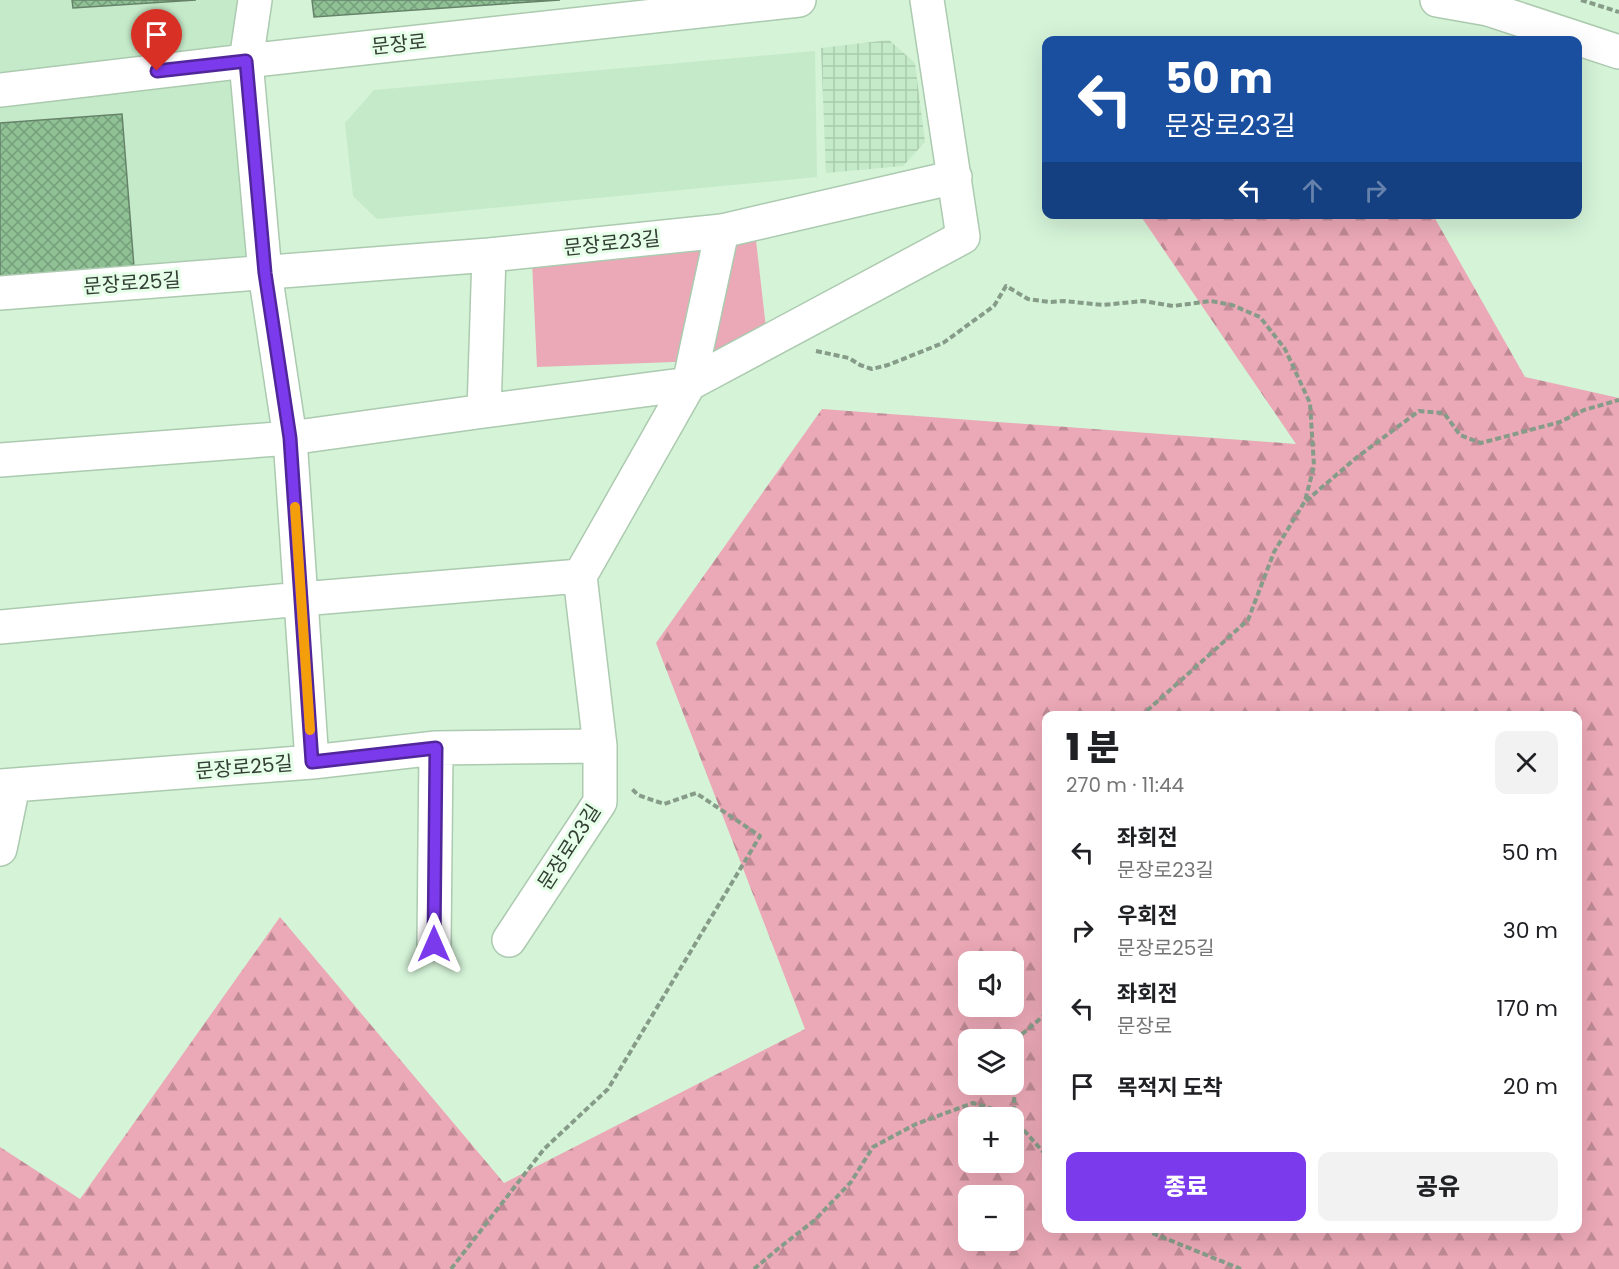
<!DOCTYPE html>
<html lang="ko">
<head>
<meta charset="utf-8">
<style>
	:root { --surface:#fff; --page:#f2f2f2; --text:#202124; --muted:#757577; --accent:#7c3aed }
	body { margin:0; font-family:Poppins,"Noto Sans KR",sans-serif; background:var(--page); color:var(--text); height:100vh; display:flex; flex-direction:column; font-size:22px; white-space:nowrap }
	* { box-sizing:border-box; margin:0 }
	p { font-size:20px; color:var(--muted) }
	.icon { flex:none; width:33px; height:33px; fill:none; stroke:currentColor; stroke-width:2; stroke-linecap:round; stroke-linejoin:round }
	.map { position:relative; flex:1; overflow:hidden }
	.drawer { position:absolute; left:1042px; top:711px; width:540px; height:522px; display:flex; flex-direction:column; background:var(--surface); border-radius:12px; box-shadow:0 6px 24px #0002 }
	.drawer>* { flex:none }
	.hud { position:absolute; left:1042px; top:36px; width:540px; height:183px; border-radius:12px; box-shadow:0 6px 24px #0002; background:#1a4fa0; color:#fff; overflow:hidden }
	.buttons { position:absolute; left:958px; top:951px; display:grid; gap:12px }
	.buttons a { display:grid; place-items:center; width:66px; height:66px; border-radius:12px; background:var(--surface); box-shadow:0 6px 24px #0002; font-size:30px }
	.pin { position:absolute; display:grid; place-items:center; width:51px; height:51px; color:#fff; margin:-62px -26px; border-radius:50% 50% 50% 0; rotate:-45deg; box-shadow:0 0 6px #0007 }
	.pin .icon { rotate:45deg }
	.me { position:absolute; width:66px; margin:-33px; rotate:0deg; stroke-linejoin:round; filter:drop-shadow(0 0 4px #0008) }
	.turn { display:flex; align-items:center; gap:21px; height:126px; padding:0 24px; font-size:27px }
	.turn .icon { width:78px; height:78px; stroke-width:2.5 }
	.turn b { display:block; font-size:42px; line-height:51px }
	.lanes { display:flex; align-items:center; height:57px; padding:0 24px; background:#0003; justify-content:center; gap:30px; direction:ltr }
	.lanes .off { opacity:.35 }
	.round { display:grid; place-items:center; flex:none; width:63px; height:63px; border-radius:12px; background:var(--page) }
	.summary { display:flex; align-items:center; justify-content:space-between; height:102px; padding:0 24px }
	h1 { font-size:36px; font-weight:800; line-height:45px }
	.primary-button { display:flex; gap:12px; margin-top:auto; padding:12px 24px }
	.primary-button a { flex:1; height:69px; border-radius:12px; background:var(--accent); color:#fff; font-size:24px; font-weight:800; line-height:69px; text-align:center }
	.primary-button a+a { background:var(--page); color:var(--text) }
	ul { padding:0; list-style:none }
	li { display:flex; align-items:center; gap:18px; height:78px; padding:0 24px }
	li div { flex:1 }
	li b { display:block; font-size:22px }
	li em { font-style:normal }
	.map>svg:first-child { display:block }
	.built { fill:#c5eac9 }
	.industrial { fill:url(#industrial-grid) }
	.green { fill:#eba8b6 }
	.forest { fill:url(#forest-firs); fill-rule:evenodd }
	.building { fill:url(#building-cross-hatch); stroke:#66836a; stroke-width:1.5 }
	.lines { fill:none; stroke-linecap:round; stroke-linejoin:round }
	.minor-casing { stroke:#accaaf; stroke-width:36 }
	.path { stroke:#869c88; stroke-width:4; stroke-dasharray:6 3; stroke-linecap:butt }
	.minor { stroke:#fff; stroke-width:33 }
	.route-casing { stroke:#51269a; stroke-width:15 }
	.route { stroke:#7c3aed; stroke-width:10 }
	.slow { stroke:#f59e0b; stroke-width:10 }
	.labels { text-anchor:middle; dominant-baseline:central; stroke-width:6; stroke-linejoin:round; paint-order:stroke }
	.street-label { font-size:20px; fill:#333f34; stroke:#e6ffe8 }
</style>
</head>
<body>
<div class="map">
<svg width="1619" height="1269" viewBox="0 0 1619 1269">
	<defs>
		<pattern id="industrial-grid" width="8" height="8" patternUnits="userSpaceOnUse" patternTransform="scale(1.5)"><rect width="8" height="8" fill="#c5eac9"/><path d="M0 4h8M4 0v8" fill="none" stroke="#aacaad"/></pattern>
		<pattern id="forest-firs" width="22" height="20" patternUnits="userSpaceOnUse" patternTransform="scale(1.5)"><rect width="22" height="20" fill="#eba8b6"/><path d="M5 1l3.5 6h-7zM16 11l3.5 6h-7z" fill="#bf8a95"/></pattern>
		<pattern id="building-cross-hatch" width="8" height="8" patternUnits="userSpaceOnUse" patternTransform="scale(1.5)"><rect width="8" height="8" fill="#8fc195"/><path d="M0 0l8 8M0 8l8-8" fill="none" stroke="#759e7a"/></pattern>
	</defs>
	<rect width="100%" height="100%" fill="#d4f3d7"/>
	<path class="built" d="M0,0H254L265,273L0,293Z
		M815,51L817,177L377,219L353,196L345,123L374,90Z"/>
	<path class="industrial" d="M889,40L915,63L925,142L903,166L826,173L821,48Z"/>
	<path class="green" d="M753,214L767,337L728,360L537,367L531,240Z"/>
	<path class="forest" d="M1140,215H1433L1525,377L1619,398V1269H0V1147L80,1199L280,917L504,1183L805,1029L656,643L822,409L1296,444ZM1047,716H1578V1228H1047ZM969,962H1014V1006H969ZM969,1040H1014V1084H969ZM969,1118H1014V1162H969ZM969,1196H1014V1240H969Z"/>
	<path class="building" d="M72,0H196L73,8Z
		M312,0H560L314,17Z
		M122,114L134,267L0,277V123Z"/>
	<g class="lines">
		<defs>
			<path id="minor" d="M1437,0L1488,9L1619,52
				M0,90L246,61L799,0
				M0,293L489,255L722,231L955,177
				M484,411L489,255
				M0,460L290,438L484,411L689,384L963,237L927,0
				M0,627L301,599L580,576
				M312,762L436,748L600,746
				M0,786L312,762L290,438L265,273L246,61L255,0
				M0,849L13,786
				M509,940L600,802V746L580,576L689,384L722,231
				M434,944L436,748"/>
		</defs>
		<use href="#minor" class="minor-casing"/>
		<path class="path" d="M1581,0L1619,12
			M816,351L849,358L860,365L872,369L888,365L943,343L994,306L1006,286L1028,299L1049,302L1064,301L1103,305L1143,301L1173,306L1211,301L1232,305L1260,317L1285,349L1310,403L1314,466L1305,501L1274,552L1248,620L1141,716
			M1306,501L1356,458L1419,411L1444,413L1460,435L1481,443L1560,422L1584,410L1619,400
			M1047,1013L1015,1040L1014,1115L1020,1126L1047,1156
			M1145,1228L1152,1233L1241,1269
			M451,1269L544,1149L608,1089L760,836L696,793L664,804L638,795L631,788
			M754,1269L779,1248L815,1220L851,1182L873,1147L916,1124L973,1103L1014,1115"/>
		<use href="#minor" class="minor"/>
	</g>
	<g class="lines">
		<defs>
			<path id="route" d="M157,71L246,61L265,273L290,438L312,762L436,748L434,944"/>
		</defs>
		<use href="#route" class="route-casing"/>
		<use href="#route" class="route"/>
		<path class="slow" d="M295,507L310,730"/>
	</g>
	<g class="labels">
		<g class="street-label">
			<text transform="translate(399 44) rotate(-6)">문장로</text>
			<text transform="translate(612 243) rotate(-6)">문장로23길</text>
			<text transform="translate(132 283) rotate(-4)">문장로25길</text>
			<text transform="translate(244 767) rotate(-5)">문장로25길</text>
			<text transform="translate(569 847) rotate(-57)">문장로23길</text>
		</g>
	</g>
</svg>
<div class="buttons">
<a><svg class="icon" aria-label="sound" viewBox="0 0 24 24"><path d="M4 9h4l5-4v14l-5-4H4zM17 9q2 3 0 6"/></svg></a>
<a><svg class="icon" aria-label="layers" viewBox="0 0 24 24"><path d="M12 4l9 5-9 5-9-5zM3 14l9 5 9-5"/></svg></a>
<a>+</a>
<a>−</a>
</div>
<div class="pin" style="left:157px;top:71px;background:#d93025"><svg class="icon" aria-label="arrive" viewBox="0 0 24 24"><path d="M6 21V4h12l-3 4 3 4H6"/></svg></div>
<svg class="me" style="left:434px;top:944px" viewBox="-20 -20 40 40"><path d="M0-17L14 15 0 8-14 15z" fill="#7c3aed" stroke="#fff" stroke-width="4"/></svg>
<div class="hud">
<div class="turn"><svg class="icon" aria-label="left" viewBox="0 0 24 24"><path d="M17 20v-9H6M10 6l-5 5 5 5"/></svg><div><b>50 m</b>문장로23길</div></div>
<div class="lanes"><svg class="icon" aria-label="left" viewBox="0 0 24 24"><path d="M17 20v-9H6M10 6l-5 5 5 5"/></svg><svg class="icon off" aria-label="ahead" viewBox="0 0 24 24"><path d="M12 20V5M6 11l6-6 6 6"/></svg><svg class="icon off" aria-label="right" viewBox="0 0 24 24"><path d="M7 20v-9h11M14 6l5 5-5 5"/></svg></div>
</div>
<section class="drawer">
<div class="summary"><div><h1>1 분</h1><p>270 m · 11:44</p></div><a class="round"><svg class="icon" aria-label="close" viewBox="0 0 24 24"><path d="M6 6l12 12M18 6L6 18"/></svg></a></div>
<ul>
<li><svg class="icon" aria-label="left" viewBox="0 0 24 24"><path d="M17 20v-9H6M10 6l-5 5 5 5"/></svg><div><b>좌회전</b><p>문장로23길</p></div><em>50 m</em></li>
<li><svg class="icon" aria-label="right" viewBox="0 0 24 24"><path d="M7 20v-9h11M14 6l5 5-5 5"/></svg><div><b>우회전</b><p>문장로25길</p></div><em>30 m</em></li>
<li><svg class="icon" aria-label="left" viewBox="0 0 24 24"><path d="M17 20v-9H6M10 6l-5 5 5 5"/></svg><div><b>좌회전</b><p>문장로</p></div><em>170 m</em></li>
<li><svg class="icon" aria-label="arrive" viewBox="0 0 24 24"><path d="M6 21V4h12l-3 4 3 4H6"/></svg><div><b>목적지 도착</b></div><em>20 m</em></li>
</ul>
<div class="primary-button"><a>종료</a><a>공유</a></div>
</section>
</div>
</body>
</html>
